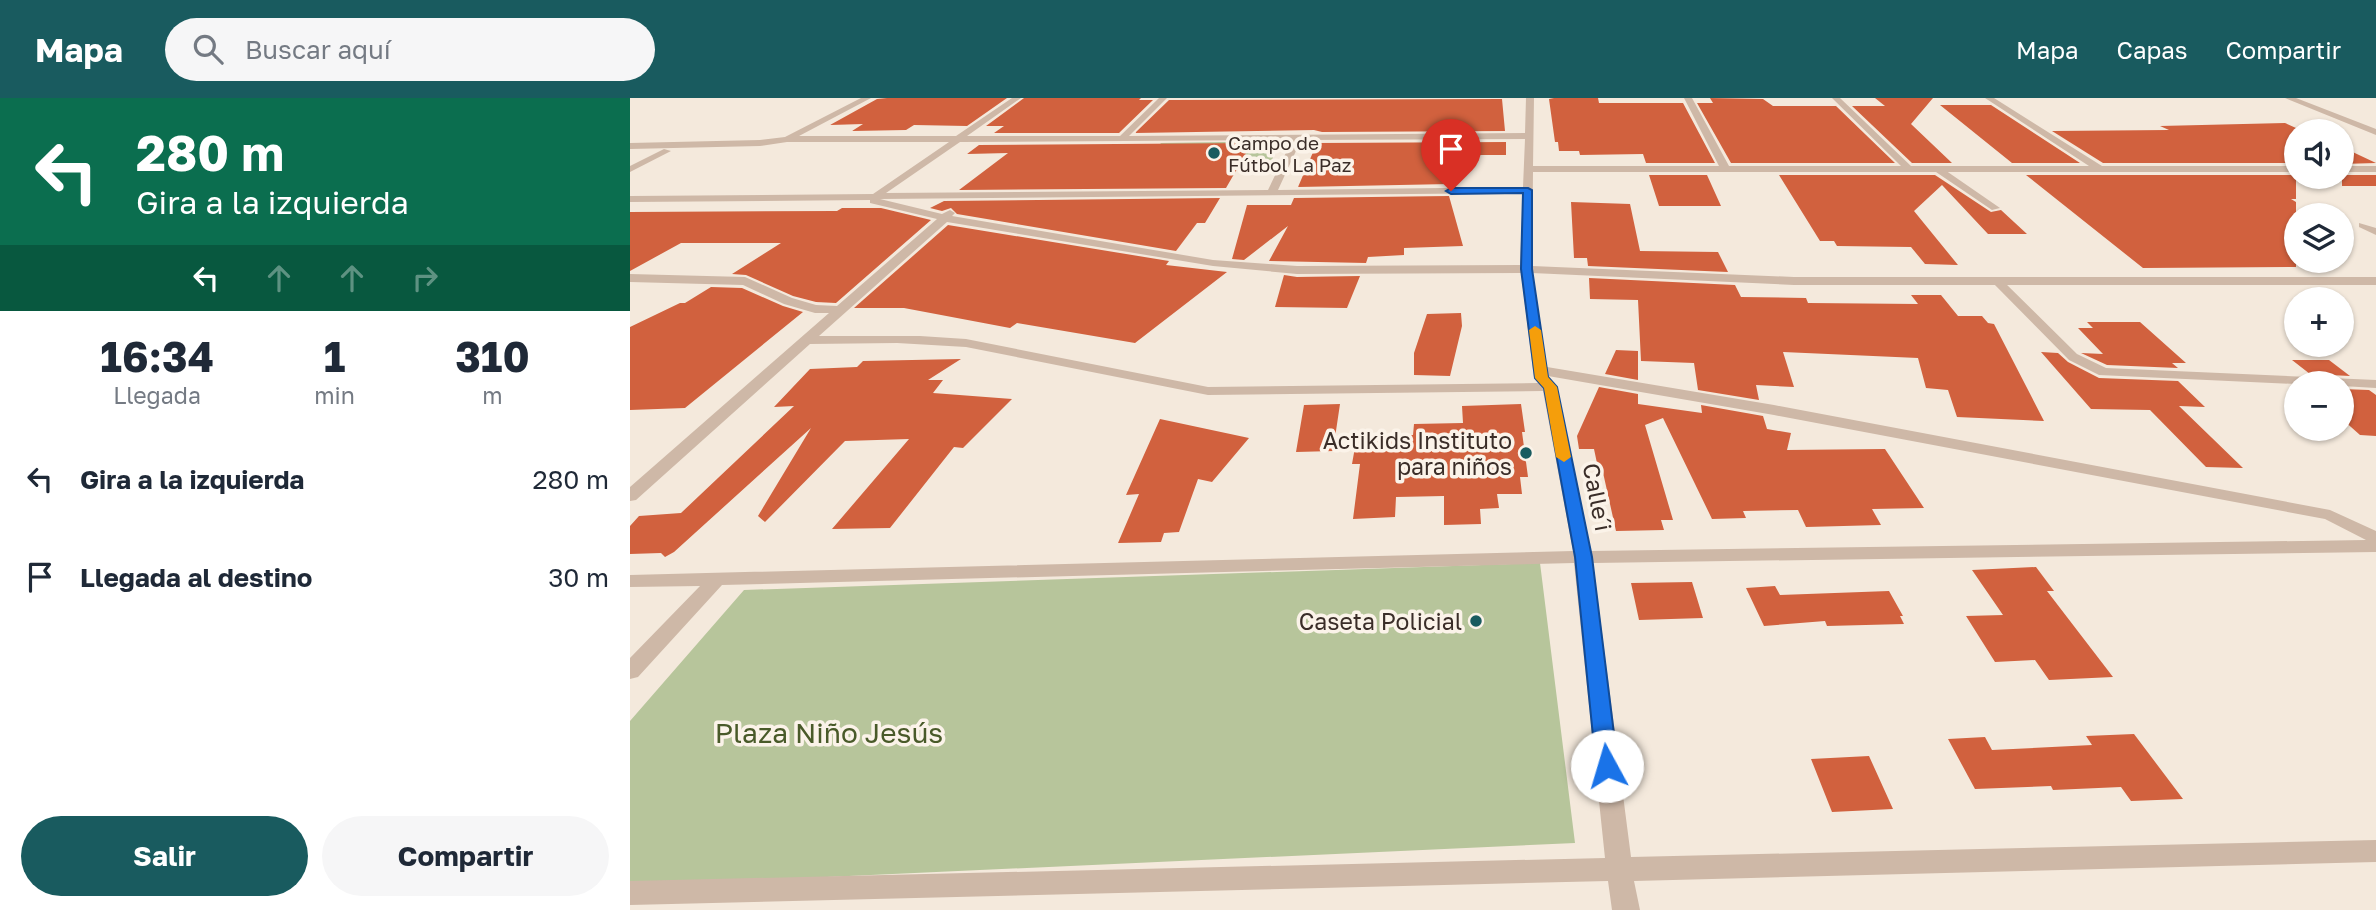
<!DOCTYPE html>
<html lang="es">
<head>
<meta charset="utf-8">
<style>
	:root { --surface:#fff; --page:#f6f6f7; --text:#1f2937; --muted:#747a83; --accent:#195b5f }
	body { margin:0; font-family:"Golos Text",sans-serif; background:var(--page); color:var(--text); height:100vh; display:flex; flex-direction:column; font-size:26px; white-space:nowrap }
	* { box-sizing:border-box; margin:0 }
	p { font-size:23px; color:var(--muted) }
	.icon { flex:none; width:38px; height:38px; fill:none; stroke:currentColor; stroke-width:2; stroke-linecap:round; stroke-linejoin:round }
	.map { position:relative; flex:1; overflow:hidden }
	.sheet { display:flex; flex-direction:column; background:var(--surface); width:630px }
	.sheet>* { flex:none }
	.guide { background:#0b6e4f; color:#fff; overflow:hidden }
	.tools { position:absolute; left:1654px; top:21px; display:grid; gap:14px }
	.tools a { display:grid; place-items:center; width:70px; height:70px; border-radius:50%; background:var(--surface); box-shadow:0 2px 5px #0004; font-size:35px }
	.pin { position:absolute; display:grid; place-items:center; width:60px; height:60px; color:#fff; margin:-72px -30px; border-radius:50% 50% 50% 0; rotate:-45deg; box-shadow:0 0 7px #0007 }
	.pin .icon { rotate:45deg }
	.me { position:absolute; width:77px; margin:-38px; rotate:354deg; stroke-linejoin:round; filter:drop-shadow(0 0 5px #0008) }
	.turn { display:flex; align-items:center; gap:24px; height:147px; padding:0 21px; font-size:32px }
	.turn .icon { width:91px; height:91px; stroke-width:2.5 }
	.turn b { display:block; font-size:49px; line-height:60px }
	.lanes { display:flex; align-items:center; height:66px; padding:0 21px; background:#0003; justify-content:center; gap:35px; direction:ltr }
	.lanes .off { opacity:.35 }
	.eta { display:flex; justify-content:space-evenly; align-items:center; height:119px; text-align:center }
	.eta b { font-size:42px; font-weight:700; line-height:49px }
	.button { display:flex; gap:14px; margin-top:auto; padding:14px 21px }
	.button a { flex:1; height:80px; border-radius:42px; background:var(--accent); color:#fff; font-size:28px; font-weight:700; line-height:80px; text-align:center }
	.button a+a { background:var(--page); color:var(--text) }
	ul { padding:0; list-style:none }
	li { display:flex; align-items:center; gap:21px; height:98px; padding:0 21px }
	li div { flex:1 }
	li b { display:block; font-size:26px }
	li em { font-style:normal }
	header { display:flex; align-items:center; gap:42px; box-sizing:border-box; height:98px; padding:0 35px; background:var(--accent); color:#fff }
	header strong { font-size:33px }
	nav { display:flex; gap:38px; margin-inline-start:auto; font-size:24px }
	.search { width:490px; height:63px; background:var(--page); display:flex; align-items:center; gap:18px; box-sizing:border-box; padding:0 24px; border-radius:38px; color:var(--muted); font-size:26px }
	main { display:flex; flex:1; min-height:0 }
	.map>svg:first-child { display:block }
	.green { fill:#b7c59b }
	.building { fill:#d1613e }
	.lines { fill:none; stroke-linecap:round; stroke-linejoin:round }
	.service { fill:#ceb8a7; fill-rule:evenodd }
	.minor { fill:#ceb8a7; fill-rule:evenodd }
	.route { fill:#1a73e8; stroke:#114b97; stroke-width:2 }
	.slow { fill:#f59e0b }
	.poi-dot { fill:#195b5f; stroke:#fbf3e9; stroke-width:2.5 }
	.labels { text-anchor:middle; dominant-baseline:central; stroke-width:7; stroke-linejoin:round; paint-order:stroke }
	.far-poi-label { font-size:19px; fill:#3a2d28; stroke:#fbf3e9; text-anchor:start }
	.poi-label { font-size:23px; fill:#3a2d28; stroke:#fbf3e9; text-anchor:end }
	.street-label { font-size:23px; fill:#3a2d28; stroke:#fbf3e9 }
	.near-park-label { font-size:28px; fill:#495a29; stroke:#fbf3e9 }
</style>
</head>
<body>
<header>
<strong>Mapa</strong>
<div class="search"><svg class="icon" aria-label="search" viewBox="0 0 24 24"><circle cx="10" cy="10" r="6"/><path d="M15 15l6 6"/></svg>Buscar aquí</div>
<nav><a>Mapa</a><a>Capas</a><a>Compartir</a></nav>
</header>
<main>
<section class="sheet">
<div class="guide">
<div class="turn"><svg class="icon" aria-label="left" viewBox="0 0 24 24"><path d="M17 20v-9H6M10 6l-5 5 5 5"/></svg><div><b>280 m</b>Gira a la izquierda</div></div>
<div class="lanes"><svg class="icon" aria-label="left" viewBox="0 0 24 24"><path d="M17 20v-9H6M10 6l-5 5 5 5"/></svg><svg class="icon off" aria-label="ahead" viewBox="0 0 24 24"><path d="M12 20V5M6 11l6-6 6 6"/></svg><svg class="icon off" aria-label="ahead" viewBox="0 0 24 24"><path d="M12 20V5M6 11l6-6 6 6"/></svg><svg class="icon off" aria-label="right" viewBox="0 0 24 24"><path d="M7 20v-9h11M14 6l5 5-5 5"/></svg></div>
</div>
<div class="eta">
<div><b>16:34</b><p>Llegada</p></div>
<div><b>1</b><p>min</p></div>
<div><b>310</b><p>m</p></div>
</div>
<ul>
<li><svg class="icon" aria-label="left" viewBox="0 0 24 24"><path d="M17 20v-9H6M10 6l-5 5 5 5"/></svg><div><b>Gira a la izquierda</b></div><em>280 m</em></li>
<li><svg class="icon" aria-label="arrive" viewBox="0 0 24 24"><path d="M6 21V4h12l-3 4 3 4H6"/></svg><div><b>Llegada al destino</b></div><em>30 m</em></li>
</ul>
<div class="button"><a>Salir</a><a>Compartir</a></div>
</section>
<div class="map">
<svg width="1746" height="812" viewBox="0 0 1746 812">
	<rect width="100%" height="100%" fill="#f4e9dc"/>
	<path class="green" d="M650,43L641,64L515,67L531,45Z
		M910,465L945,745L0,788V623L114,492Z"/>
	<path class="building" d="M257,0H377L337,28L284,27L276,32L222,33L233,26L200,27L247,1Z
		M394,0H511L509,2H523L489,35H364L374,28H356Z
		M924,0H968L969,5H1053L1085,65H1016L1013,56L950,57L949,53H929L928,44H925L919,1Z
		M1080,0L1133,1L1143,8H1206L1265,65H1101L1067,5H1083Z
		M1245,0H1303L1281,26L1322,65H1282L1222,8H1255Z
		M872,1L875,33L692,34L684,32L505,35L539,2Z
		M1310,7H1361L1450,65H1382Z
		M1655,25L1666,30V65H1473L1422,33L1539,32L1530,28Z
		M876,44V57H821L820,86L668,89L687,45Z
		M622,45L596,90L329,92L378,55L337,56L349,47Z
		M1712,49L1746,65L1712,66Z
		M1019,77H1077L1091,108H1029Z
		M1149,77H1305L1361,114L1371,112L1397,136H1358L1312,87L1284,113L1328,167L1295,166L1281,149L1207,148L1204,143H1190Z
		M1396,77H1666V101H1661L1666,104V169L1513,170Z
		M1712,77H1746V88H1712Z
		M819,98L833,148L774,150V157L738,159L736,165L639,163L658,128L614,162L602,161L617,107H661L664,100Z
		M590,100L575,125H567L546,153L327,116L321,110L312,113L300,110L314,103Z
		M941,104L1000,106L1010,153L1088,154L1098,174L958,168L957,160H944Z
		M212,110H251L301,122L206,205L186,204L163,198L116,177L102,176L151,145H51L0,173V114L207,113Z
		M318,127L539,163L536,167L597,174L505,245L387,225L380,230L274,210H224Z
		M654,177L667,179L730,178L717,210L645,209Z
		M959,180L1105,187L1111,199L1176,200L1178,205L1288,206L1281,197H1311L1328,218H1352L1358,225L1364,226L1414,323L1327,319L1318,292L1296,290L1288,260L1153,254L1164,289L1126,287L1129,302L1068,292L1064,265L1011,263L1008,202L960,201Z
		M81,189L112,190L153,208L173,214L55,310L0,312V229L50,205H55Z
		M831,215L832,228L820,278L784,277V255L797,216Z
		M1457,224H1510L1556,265H1542L1548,270L1477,267L1451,255L1473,256L1448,230H1463Z
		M986,252L1008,253V282L975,276Z
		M1411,254L1428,255L1438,264L1469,280L1548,283L1575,309L1549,308L1613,370L1576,369L1520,312L1461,311Z
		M331,261L298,282H313L303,295L382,301L333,350L324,349L260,430L202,431L279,341L215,343L135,424L128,418L181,330L44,454L35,459L31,455L0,456V428L9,418L51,415L164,308L144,309L180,271L227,269L233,263Z
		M1662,262H1699L1720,278L1680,276Z
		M969,289L1008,296V306L1072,315L1071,307L1133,318L1137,331L1161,335L1157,352L1255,351L1294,410L1242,411L1251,427L1176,429L1168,412L1113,413L1116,420L1082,421L1033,320L1015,327L1043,422H1031L1034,432L986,433L972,370H968L964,351H949L947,338Z
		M1712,291L1739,292L1746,297V338L1730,337L1712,321Z
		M710,306L703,353L666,354L674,307Z
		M891,306L895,334H892L898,379H890L892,396H867L869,410L850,411L851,426L814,427V398L766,399L765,419L723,421L730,366H722L727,338L783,337L784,326L833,325L832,308Z
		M530,321L619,340L582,384L568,381L549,434L534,435L531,444L488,445L509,396L496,397Z
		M1406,469L1424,493H1417L1483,579L1419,582L1405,562L1365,564L1336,518L1373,517L1342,472Z
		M1062,484L1073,520L1009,522L1001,485Z
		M1145,488L1150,497L1259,493L1273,518H1270L1274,526L1197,528L1195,523L1134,528L1116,490Z
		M1504,636L1553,701L1501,703L1491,689L1423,692L1421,688L1345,691L1318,641L1355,639L1362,652L1462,647L1456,638Z
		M1239,658L1263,711L1202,714L1181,661Z"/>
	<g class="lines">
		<path class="service" d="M34,51L41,53L0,74V68Z
			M1306,70H1312L1370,110L1362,112L1306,74Z
			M1729,125L1746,130V137L1729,129Z
			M1363,181H1371L1447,256L1476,270L1746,282V290L1712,288V285L1666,286L1469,277L1439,262L1363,185Z"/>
		<path class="minor" d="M231,0H241L169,38H326L382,0H391L337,38H490L529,0H537L499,38L895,35L896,0H904L903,68H1089L1054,0H1062L1099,68H1271L1202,0H1210L1281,68H1459L1355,0H1364L1472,68H1666V74H903L902,168L1164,179H1746V187H1164L902,175L917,269L1144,307L1700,412L1746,433V454L963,465L1001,759L1746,742V764L1004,783L1010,812H982L978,783L0,807V783L975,760L944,465L92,487L8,579L0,581V560L70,488L0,489V477L943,453L913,293L578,297L336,249L267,245L180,246L6,402L0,403V389L199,215H185L154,206L113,187L0,184V176L115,179L162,200L186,207L207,208L307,121L240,105V102L0,104V98L243,96L319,44H157L130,48L0,51V45L130,42L155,39ZM895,41L893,89L648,92L671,42ZM662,42L638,92L256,95L330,44ZM893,95L890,167L667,168L583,162L322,118L325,115L320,112L312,116L250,101ZM317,124L583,168L667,176L891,175L904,280L908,285L578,289L336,241L290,238H189ZM918,278L1144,317L1695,421L1736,442L961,453L927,289Z
			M1655,0H1666L1746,31V37Z
			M1712,68H1746V74H1712Z"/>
	</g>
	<path class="route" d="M898,90L902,92V171L918,279L927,289L962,459L988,668L984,674L977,676L969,674L966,668L945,459L914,290L905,280L891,171L893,95L821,96L816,93L821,90Z"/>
	<path class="slow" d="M905,228L911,232L918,279L927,289L941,359L934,364L926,359L914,290L905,280L899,232Z"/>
	<g class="poi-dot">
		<circle cx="584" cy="55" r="7"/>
		<circle cx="896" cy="355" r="7"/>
		<circle cx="846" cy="523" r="7"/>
	</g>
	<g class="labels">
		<g class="far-poi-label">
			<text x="598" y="44">Campo de<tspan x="598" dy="22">Fútbol La Paz</tspan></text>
		</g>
		<g class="poi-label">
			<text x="882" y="342">Actikids Instituto<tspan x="882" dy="26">para niños</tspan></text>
			<text x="832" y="523">Caseta Policial</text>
		</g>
		<g class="street-label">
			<text transform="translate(968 399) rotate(79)">Calle´i</text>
		</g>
		<g class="near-park-label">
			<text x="199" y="634">Plaza Niño Jesús</text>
		</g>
	</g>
</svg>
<div class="tools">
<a><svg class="icon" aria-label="sound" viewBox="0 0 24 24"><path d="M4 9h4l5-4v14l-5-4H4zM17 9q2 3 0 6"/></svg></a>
<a><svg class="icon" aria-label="layers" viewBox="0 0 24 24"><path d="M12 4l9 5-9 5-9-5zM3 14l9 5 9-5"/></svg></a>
<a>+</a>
<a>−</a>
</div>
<div class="pin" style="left:821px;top:93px;background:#d93025"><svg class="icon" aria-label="arrive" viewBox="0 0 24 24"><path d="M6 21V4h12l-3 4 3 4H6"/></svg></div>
<svg class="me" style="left:977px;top:668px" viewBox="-20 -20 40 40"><circle r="19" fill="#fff"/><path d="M0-13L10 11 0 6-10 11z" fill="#1a73e8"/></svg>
</div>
</main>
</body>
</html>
